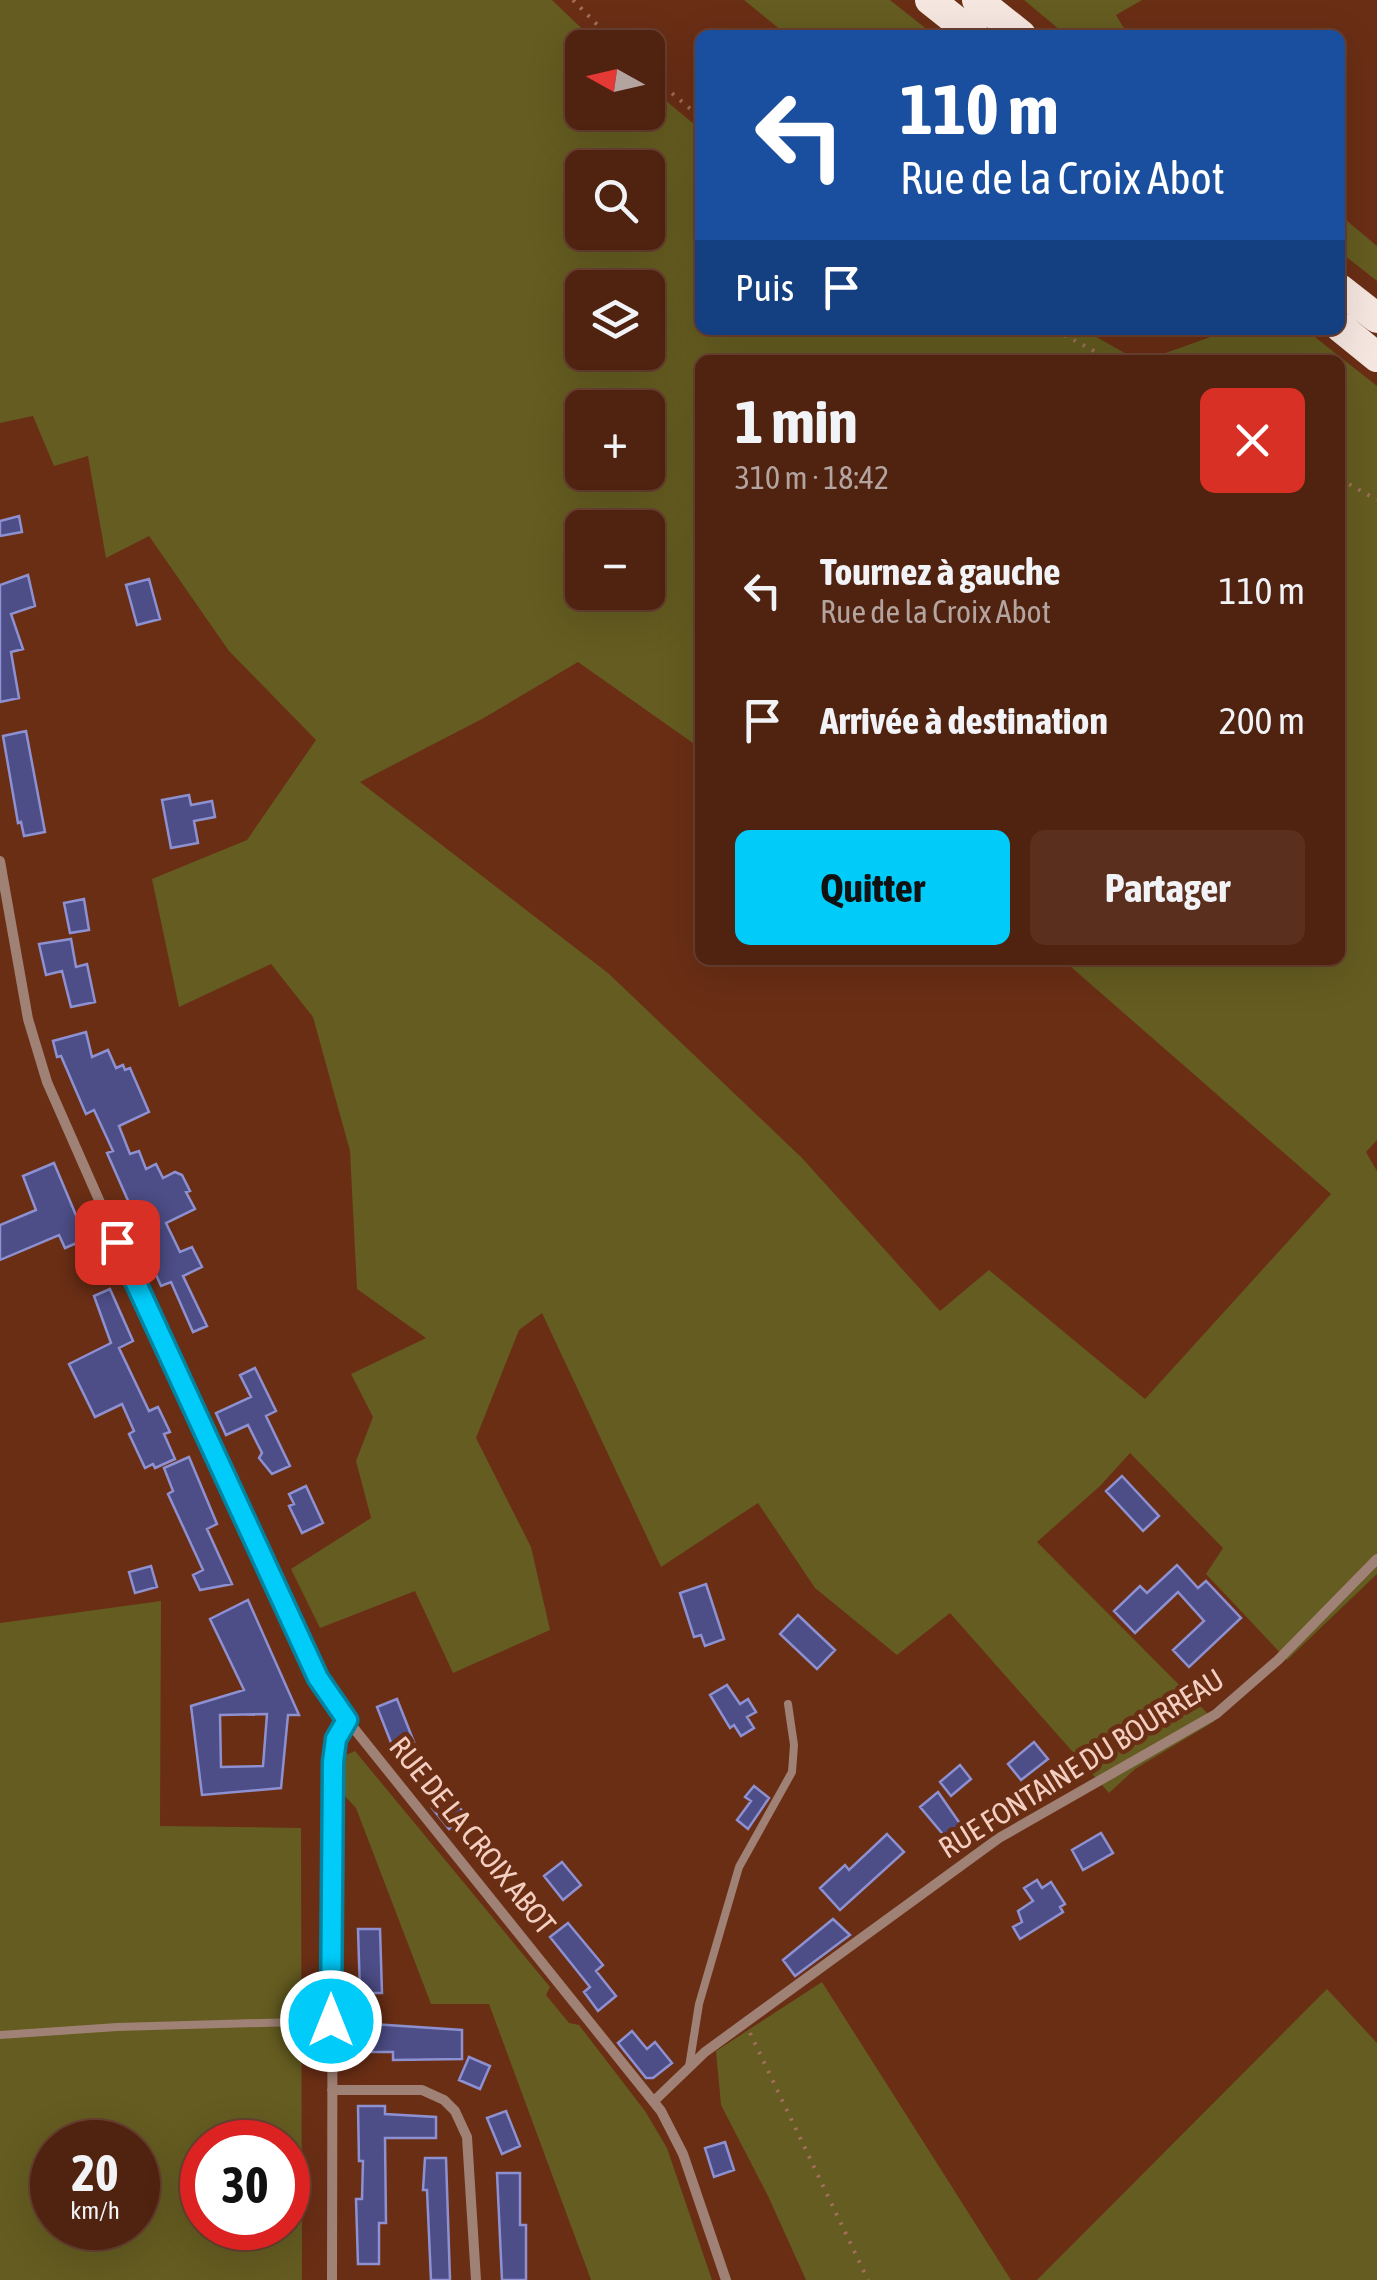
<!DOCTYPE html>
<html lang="fr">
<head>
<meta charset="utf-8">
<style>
	:root { --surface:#502210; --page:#5a2f1e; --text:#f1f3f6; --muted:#b4a49f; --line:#673f30; --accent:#00cbf9 }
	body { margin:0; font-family:"Asap Condensed",sans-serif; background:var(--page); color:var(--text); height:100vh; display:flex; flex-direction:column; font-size:38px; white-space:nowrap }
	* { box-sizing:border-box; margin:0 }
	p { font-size:32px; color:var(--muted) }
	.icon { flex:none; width:55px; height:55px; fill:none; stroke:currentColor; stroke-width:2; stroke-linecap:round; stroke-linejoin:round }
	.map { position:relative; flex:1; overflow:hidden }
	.panel { position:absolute; left:695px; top:355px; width:650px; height:610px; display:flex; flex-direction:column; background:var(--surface); border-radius:15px; box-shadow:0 10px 40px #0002,0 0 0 2px var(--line) }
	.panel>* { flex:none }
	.guide { position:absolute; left:695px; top:30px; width:650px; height:305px; border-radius:15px; box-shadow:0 10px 40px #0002,0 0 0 2px var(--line); background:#1a4fa0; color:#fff; overflow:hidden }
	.needle { width:65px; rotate:278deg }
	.buttons { position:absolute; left:565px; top:30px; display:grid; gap:20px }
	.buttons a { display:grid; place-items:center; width:100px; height:100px; border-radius:15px; background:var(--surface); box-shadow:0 10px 40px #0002,0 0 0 2px var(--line); font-size:50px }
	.speed { position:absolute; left:30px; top:2120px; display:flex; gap:20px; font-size:50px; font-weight:700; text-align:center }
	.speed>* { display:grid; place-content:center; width:130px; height:130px; border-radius:50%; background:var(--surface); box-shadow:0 10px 40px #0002,0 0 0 2px var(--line); line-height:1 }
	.speed small { font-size:25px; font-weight:400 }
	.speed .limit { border:15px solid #d22; background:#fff; color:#111 }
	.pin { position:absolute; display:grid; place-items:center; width:85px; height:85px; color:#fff; margin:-42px; border-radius:20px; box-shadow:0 5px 15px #0006 }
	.me { position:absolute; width:110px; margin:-55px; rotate:0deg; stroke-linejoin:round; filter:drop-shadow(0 0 8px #0008) }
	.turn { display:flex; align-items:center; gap:35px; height:210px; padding:0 40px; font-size:45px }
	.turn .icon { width:130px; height:130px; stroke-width:2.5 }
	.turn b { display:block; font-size:70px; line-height:85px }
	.then { display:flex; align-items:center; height:95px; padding:0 40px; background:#0003; gap:20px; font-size:38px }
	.round { display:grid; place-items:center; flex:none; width:105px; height:105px; border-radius:15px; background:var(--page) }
	.overview { display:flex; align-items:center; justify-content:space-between; height:170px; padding:0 40px }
	h1 { font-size:60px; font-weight:700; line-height:75px }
	.primary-button { display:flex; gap:20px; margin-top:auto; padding:20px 40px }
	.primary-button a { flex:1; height:115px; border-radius:15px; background:var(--accent); color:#111; font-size:40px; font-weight:700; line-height:115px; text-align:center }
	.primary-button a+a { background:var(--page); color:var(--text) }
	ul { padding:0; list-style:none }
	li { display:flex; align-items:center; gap:30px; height:130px; padding:0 40px }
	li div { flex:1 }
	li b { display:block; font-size:38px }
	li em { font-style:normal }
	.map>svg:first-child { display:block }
	.green { fill:#645c20; fill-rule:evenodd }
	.building { fill:#4d4d87; stroke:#8e91d1; stroke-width:2.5; fill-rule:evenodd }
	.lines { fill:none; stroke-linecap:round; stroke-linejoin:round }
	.path { stroke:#a16e5a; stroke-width:4; stroke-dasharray:2.5 8; stroke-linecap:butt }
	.service { stroke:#a08175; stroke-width:8 }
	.minor { stroke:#a08175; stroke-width:10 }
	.motorway { stroke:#f5e6e0; stroke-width:30 }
	.route-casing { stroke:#0084a2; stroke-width:25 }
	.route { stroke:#00cbf9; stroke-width:18 }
	.labels { text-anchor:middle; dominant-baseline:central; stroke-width:9; stroke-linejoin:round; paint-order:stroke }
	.street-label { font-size:30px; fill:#f4cfc1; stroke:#6a2e15 }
</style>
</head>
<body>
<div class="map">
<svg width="1377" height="2280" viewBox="0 0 1377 2280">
	<rect width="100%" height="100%" fill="#6a2e15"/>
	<path class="green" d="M0,0H552L601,47L582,48V112H648V86L700,129V330H1084L1137,360H700V748L578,662L482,719L360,782L608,973L802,1158L940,1311L989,1270L1145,1399L1331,1194L1063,960H1340V360H1146L1230,330H1306L1377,386V1140L1366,1152L1377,1171V1574L1287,1660L1206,1574L1223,1548L1130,1453L1100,1486L1037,1542L1215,1721L1135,1769L1109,1793L950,1613L897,1655L815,1588L758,1503L661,1567L542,1313L519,1330L476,1438L531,1547L550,1630L453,1673L415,1591L320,1628L291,1569L371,1518L356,1461L373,1417L351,1374L426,1338L357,1289L350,1151L313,1017L271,964L179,1007L152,879L247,840L316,740L229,651L149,536L106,558L88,456L54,466L33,416L0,423ZM582,168H648V232H582ZM582,288H648V352H582ZM582,408H648V472H582ZM582,528H648V592H582Z
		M744,0H890L934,35H787Z
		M1024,0H1142L1116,15L1128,35H1066Z
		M1340,215L1377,246V281L1340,252Z
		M161,1601L160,1826L301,1828L302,2280H0V1623ZM52,2142H138V2228H52ZM202,2142H288V2228H202Z
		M355,1751L550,1987L546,1995L569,2023L579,2025L645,2111L667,2148L712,2280H591L489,2004H431L356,1808L340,1791L341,1757Z
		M822,1982L1011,2280H806L768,2196L721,2105L716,2051Z
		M1327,1989L1377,2043V2280H1037Z"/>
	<path class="building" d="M19,516L22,532L0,536V521Z
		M28,575L35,606L11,614L23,649L11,652L19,698L0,702V585Z
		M149,579L160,619L137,625L126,585Z
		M26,731L45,832L24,836L21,822L18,823L3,736Z
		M189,795L191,805L212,801L215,817L194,821L198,843L171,848L162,800Z
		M84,899L89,930L70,933L64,903Z
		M71,939L76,967L87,964L95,1002L71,1007L62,971L46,975L39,944Z
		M86,1032L92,1057L108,1050L116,1068L123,1065L125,1070L130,1068L149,1112L119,1126L130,1154L139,1151L146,1169L156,1164L163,1178L175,1172L182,1175L190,1191L186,1192L195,1209L166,1223L180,1252L192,1247L202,1267L183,1276L207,1326L193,1332L171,1282L161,1286L152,1266L156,1264L107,1153L113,1151L94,1110L86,1114L61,1056L57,1057L53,1041Z
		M54,1163L86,1239L65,1248L59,1235L0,1260V1225L36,1210L23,1176Z
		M110,1289L133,1341L119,1348L149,1411L158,1407L170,1432L164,1434L175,1459L155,1468L153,1464L145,1468L129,1434L134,1431L122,1404L95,1417L69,1364L111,1343L94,1296Z
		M255,1368L276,1411L266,1416L290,1466L272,1474L259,1458L262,1453L248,1425L226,1435L216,1413L251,1397L240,1375Z
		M189,1457L217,1524L207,1529L232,1584L200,1590L193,1575L203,1570L168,1494L173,1491L164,1468Z
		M1122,1476L1159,1516L1143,1531L1106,1491Z
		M306,1486L323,1523L302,1533L289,1506L294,1504L289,1494Z
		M1177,1565L1198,1588L1206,1581L1241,1618L1189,1667L1173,1650L1204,1621L1178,1592L1135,1633L1114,1611L1140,1586L1147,1593Z
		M151,1566L157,1587L135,1593L129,1572Z
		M706,1584L724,1639L705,1646L701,1635L694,1637L680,1593Z
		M248,1600L299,1715H288L281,1788L202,1795L191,1706L244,1690L210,1619ZM267,1714L263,1766L221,1767L220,1715Z
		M798,1615L835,1650L817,1669L780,1634Z
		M727,1685L740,1704L748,1699L756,1712L747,1717L754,1728L741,1736L734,1725L730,1728L710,1695Z
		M397,1699L414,1742L394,1750L377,1707Z
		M1034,1742L1048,1759L1021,1780L1008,1764Z
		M960,1765L971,1779L951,1796L940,1782Z
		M754,1786L769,1798L748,1829L737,1820L751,1801L745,1797Z
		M938,1792L963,1828L947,1839L920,1807Z
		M448,1794L466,1815L449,1829L432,1808Z
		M1101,1833L1113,1853L1083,1870L1072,1850Z
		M887,1834L904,1852L840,1910L820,1888L845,1865L849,1870Z
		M562,1862L581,1885L563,1900L544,1876Z
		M1037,1880L1042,1888L1051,1882L1065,1904L1060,1907L1063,1912L1020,1939L1013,1927L1022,1922L1018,1911L1033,1901L1024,1888Z
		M833,1919L850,1935L795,1976L783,1960Z
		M568,1923L603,1965L596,1971L616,1996L598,2011L584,1992L590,1987L550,1937Z
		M358,1929H380L382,1993H360Z
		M357,2023L462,2030V2059L393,2060V2052H357Z
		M632,2031L647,2049L655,2042L672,2063L653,2078H646L618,2043Z
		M469,2057L490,2066L480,2089L459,2080Z
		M358,2106H385V2114L436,2117V2138H385L386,2223H379V2264H358L356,2199H362L363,2161H359Z
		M506,2111L520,2146L502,2154L487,2118Z
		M725,2142L734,2170L714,2177L705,2148Z
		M425,2158H446L450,2280H431L427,2190H423Z
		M497,2173H520V2225H526V2280H502Z"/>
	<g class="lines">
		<path class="path" d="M573,0L620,48
			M648,73L700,117
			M1055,330L1111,360
			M1340,479L1377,500
			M750,2033L868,2280"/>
		<path class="service" d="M0,2035L117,2027L331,2021
			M689,2067L699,2004L739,1867L792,1772L794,1745L788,1704"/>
		<path class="minor" d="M0,861L28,1019L47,1082L166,1352L318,1678L340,1711L661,2111L683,2154L726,2280
			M332,2090H422L444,2100L455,2111L467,2137L476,2280
			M654,2101L705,2052L999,1838L1216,1714L1278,1660L1377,1559
			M332,2280L333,1762L336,1739L347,1720"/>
		<path class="motorway" d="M930,0L974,35
			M977,0L1021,35
			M1340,289L1377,318
			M1340,327L1377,357"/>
	</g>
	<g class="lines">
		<defs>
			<path id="route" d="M117,1242L318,1678L347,1720L336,1739L333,1762L331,2021"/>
		</defs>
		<use href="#route" class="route-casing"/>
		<use href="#route" class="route"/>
	</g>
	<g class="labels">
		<g class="street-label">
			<text transform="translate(1081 1763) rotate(-32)">RUE FONTAINE DU BOURREAU</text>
			<text transform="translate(473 1835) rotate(51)">RUE DE LA CROIX ABOT</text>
		</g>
	</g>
</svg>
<div class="buttons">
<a><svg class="needle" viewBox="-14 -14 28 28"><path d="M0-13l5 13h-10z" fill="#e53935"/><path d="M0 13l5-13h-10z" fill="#b4a49f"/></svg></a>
<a><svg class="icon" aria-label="search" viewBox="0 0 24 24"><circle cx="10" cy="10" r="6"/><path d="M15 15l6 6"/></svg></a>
<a><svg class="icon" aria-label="layers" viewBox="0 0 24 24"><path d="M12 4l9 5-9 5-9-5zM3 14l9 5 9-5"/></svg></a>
<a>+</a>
<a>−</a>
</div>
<div class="speed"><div>20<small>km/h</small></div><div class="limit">30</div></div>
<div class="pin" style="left:117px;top:1242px;background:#d93025"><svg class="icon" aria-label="arrive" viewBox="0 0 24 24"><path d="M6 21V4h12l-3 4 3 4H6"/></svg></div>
<svg class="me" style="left:331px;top:2021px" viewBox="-20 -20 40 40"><circle r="17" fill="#00cbf9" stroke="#fff" stroke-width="3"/><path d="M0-11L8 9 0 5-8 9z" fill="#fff"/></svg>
<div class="guide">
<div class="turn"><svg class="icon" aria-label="left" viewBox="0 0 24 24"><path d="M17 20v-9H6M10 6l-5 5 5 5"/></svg><div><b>110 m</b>Rue de la Croix Abot</div></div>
<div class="then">Puis<svg class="icon" aria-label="arrive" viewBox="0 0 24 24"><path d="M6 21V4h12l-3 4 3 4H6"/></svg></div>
</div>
<section class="panel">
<div class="overview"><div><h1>1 min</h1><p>310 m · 18:42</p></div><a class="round" style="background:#d93025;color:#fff"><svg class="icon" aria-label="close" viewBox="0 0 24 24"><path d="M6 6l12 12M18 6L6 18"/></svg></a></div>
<ul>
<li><svg class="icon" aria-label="left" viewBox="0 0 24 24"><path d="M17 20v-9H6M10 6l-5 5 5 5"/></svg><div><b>Tournez à gauche</b><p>Rue de la Croix Abot</p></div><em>110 m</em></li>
<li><svg class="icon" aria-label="arrive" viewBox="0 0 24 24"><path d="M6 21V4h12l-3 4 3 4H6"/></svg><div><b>Arrivée à destination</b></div><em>200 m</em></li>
</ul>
<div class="primary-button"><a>Quitter</a><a>Partager</a></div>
</section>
</div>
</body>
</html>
